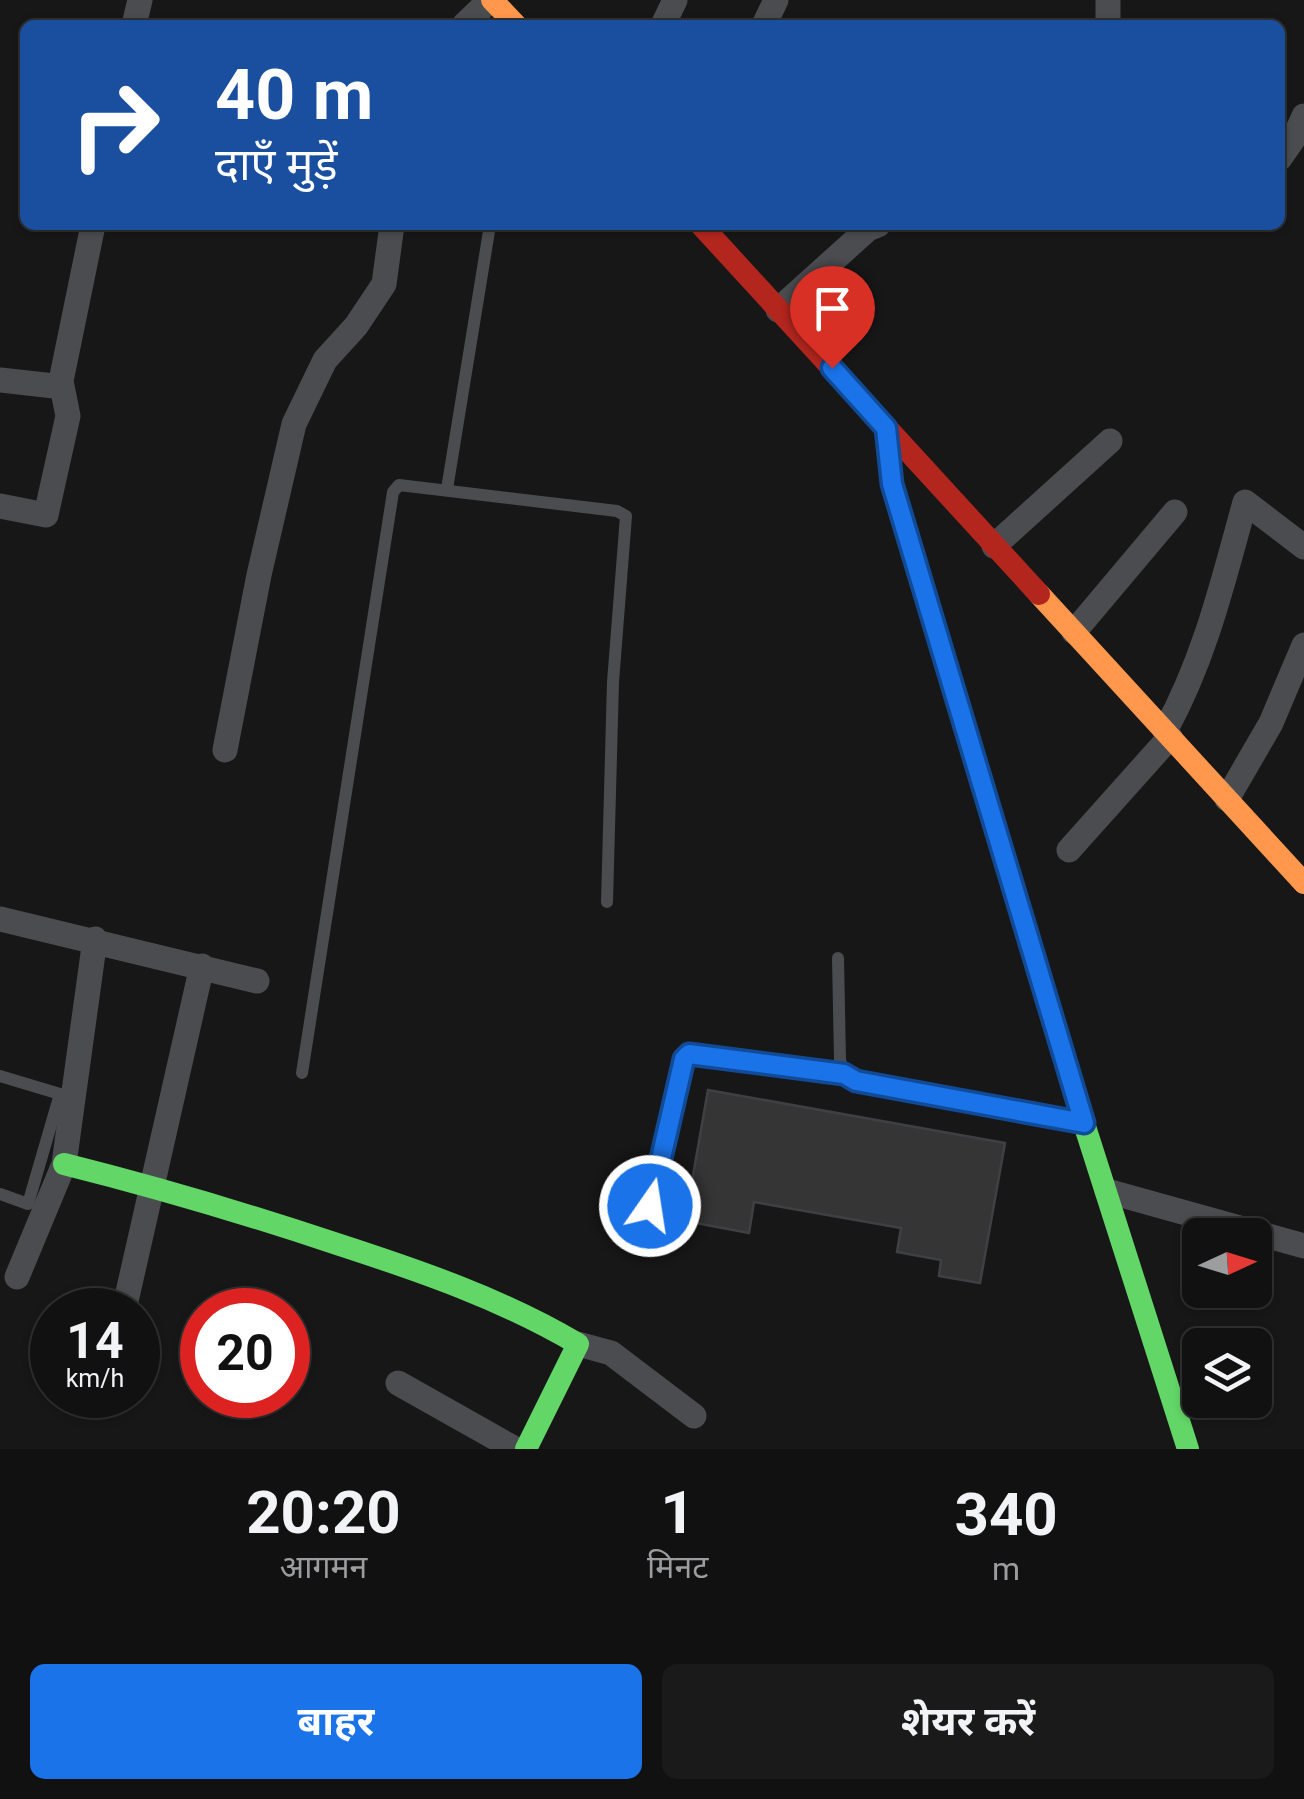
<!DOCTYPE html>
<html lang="hi">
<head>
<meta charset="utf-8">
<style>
	:root { --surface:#111; --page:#1a1a1a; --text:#f1f3f6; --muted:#9c9d9f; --line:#303131; --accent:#1a73e8 }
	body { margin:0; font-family:Roboto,"Noto Sans Devanagari",sans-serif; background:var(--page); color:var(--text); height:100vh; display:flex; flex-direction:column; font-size:38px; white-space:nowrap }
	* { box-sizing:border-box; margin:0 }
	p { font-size:32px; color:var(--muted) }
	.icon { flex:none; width:55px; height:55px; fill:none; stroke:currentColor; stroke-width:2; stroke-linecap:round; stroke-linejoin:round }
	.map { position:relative; height:1449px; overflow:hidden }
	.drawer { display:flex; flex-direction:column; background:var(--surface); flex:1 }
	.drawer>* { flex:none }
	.banner { position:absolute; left:20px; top:20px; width:1265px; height:210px; border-radius:15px; box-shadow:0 2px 8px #0004,0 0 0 2px var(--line); background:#1a4fa0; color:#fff; overflow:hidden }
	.needle { width:65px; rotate:86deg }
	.tools { position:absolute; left:1182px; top:1218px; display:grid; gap:20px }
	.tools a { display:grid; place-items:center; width:90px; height:90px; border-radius:15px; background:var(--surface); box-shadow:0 2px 8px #0004,0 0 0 2px var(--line); font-size:50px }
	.speed { position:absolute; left:30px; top:1288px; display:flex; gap:20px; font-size:50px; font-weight:700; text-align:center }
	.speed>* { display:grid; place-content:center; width:130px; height:130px; border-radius:50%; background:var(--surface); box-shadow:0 2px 8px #0004,0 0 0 2px var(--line); line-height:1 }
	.speed small { font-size:25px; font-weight:400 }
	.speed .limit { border:15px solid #d22; background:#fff; color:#111 }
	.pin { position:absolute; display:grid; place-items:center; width:85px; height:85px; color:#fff; margin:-102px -42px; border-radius:50% 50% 50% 0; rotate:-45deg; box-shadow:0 0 10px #0007 }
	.pin .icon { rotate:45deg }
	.me { position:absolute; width:110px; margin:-55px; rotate:13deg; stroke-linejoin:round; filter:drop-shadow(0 0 8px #0008) }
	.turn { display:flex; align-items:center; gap:35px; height:210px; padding:0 30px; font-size:45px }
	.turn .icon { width:130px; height:130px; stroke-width:2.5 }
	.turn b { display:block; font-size:70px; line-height:85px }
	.eta { display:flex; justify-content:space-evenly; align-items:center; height:170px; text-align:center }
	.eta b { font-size:60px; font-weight:700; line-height:70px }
	.cta { display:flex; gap:20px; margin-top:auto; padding:20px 30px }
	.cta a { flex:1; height:115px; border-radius:15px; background:var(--accent); color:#fff; font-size:40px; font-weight:700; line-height:115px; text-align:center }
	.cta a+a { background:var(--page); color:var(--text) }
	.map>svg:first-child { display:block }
	.building { fill:#353536; stroke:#3f4043; stroke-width:2.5 }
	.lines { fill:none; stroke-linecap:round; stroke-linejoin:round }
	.lane { stroke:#4b4c50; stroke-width:12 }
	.street { stroke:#4b4c50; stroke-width:25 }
	.fast { stroke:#63d668; stroke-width:22 }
	.slow { stroke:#ff974d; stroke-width:22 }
	.jam { stroke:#b3261e; stroke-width:22 }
	.route-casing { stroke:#114b97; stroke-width:25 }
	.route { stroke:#1a73e8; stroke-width:18 }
</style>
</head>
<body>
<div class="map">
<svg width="1304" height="1449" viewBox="0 0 1304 1449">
	<rect width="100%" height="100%" fill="#171717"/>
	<path class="building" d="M708,1090L1005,1143L980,1283L939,1276L941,1260L897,1252L901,1228L754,1202L749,1233L685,1221Z"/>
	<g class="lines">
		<path class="lane" d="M447,489L490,225
			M838,958L840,1060L844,1074L856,1081L1077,1122
			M302,1073L393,492L399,485L617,511L626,516L613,682L607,902
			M0,1076L60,1094L28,1204L0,1194
			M650,1205L684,1059L689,1054L844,1074"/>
		<path class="street" d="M134,25L140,0
			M464,25L490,0
			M663,25L675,0
			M764,25L776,0
			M1108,25V0
			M1280,158L1294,138L1304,116
			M778,310L868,229L878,225
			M0,380L54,386L61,381L93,225
			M0,506L46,515L68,416L61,381
			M994,546L1110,441
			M1074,632L1175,512
			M1165,731C1205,658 1223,582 1245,502L1304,547
			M225,750L259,575L294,424L325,360L356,326L384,284L392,225
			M1227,799L1271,723L1304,645
			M1069,850L1170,737
			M0,919L257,981
			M1107,1191L1304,1246
			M17,1277L64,1164L95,939
			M124,1310L202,966
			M578,1344L611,1353L694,1416
			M398,1383L515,1449"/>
		<path class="fast" d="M886,427L892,484L1080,1111L1188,1449
			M64,1164C156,1187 247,1214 337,1244C420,1271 502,1299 578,1344L526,1449"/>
		<path class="slow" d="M492,0L516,25
			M1039,594L1304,883"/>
		<path class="jam" d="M701,225L1039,594"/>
	</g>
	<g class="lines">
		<defs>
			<path id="route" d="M650,1206L684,1059L689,1054L844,1074L856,1081L1084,1123L892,484L886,428L832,368"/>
		</defs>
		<use href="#route" class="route-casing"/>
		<use href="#route" class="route"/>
	</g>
</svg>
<div class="tools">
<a><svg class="needle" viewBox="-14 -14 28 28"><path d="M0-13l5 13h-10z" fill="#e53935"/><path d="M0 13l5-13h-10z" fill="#9c9d9f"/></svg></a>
<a><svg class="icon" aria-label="layers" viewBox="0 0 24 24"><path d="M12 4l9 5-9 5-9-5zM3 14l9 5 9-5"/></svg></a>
</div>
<div class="speed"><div>14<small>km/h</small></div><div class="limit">20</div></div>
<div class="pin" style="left:832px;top:368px;background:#d93025"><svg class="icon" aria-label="arrive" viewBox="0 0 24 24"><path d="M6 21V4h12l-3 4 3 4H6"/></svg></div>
<svg class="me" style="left:650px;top:1206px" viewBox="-20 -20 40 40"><circle r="17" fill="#1a73e8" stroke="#fff" stroke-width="3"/><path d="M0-11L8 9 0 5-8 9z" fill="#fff"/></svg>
<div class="banner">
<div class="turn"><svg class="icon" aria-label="right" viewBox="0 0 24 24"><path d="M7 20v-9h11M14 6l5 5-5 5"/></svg><div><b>40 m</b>दाएँ मुड़ें</div></div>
</div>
</div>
<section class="drawer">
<div class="eta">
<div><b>20:20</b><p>आगमन</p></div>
<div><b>1</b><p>मिनट</p></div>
<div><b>340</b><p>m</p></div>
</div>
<div class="cta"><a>बाहर</a><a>शेयर करें</a></div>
</section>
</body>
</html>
